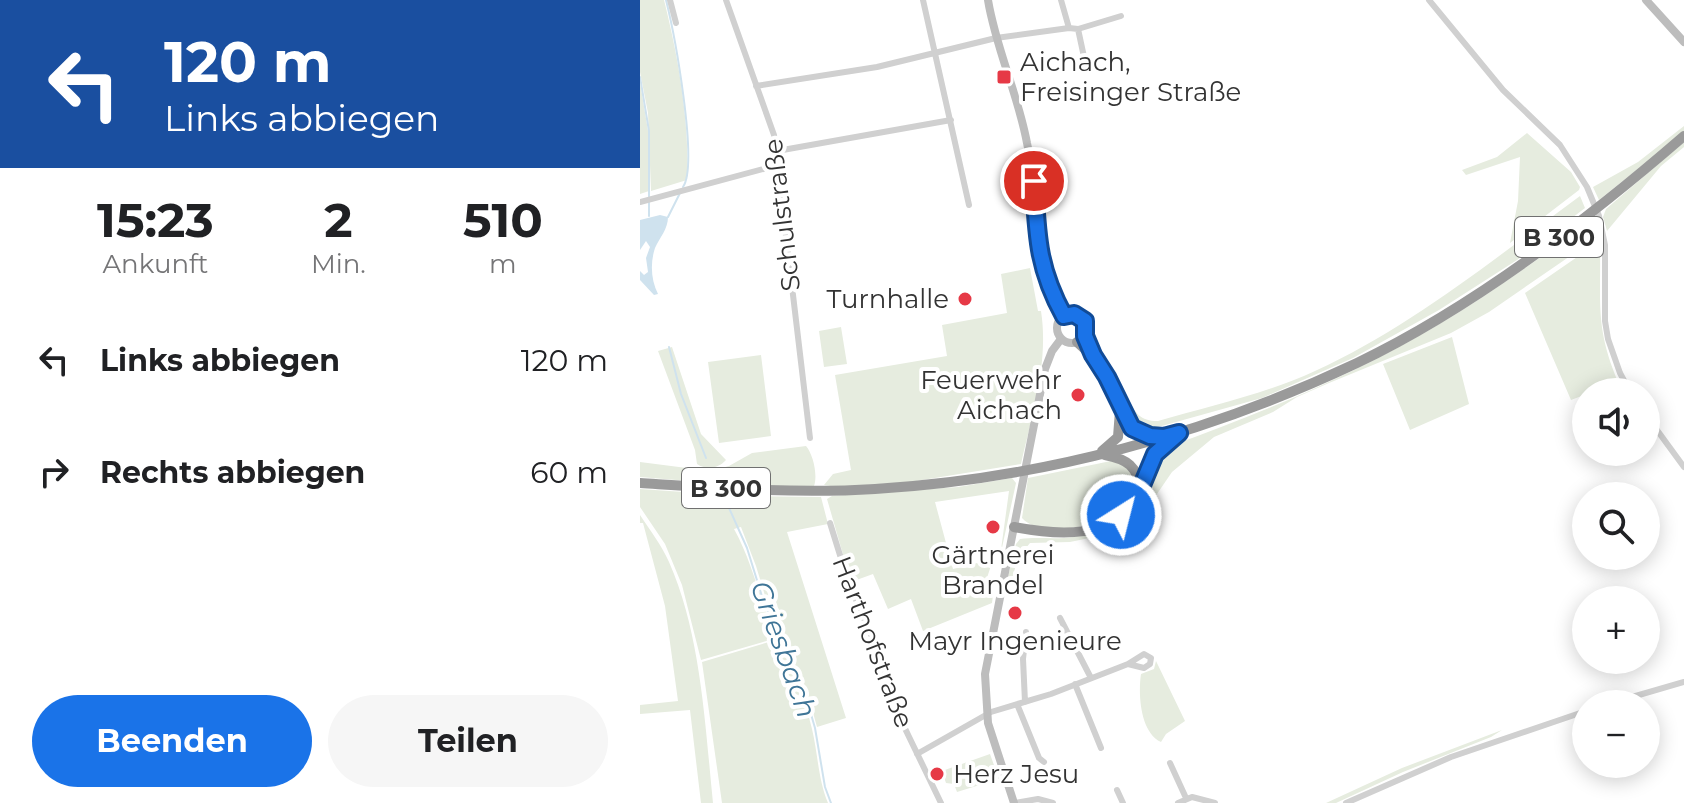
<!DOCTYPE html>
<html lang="de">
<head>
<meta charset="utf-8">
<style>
	:root { --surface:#fff; --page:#f6f6f6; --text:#202124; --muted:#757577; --accent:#1a73e8 }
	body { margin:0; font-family:Montserrat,sans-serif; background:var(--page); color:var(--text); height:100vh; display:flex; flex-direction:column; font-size:30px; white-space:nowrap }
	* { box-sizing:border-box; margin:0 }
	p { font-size:26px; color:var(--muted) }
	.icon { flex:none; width:44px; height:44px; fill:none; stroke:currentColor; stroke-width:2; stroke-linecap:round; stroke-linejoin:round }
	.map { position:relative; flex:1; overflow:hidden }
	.drawer { display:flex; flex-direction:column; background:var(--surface); width:640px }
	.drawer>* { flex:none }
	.top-card { background:#1a4fa0; color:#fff; overflow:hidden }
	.buttons { position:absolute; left:932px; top:378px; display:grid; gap:16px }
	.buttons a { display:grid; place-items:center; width:88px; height:88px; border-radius:50%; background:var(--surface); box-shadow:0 4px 20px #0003; font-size:40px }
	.pin { position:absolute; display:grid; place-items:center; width:68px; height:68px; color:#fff; margin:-34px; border:4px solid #fff; border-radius:50%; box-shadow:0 2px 8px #0007 }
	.me { position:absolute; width:88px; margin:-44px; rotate:36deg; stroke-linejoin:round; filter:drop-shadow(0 0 6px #0008) }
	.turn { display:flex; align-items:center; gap:28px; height:168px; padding:0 32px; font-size:36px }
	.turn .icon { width:104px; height:104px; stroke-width:2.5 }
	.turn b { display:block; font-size:56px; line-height:68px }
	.eta { display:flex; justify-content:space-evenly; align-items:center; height:136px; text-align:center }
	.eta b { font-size:48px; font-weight:700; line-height:56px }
	.cta { display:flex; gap:16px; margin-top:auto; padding:16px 32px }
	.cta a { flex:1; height:92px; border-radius:48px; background:var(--accent); color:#fff; font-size:32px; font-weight:700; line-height:92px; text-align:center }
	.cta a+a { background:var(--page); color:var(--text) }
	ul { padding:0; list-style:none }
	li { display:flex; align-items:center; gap:24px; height:112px; padding:0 32px }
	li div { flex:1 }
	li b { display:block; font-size:30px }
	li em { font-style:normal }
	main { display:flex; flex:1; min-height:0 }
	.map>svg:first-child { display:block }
	.green { fill:#e6ecdf }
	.water { fill:#cfe2ee }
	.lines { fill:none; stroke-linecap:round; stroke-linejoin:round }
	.stream { stroke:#cfe2ee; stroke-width:2 }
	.street { stroke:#d0d0d0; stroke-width:6 }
	.secondary { stroke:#bdbdbd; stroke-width:8 }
	.highway { stroke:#9a9a9a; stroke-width:10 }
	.route-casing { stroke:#114b97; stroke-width:20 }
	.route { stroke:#1a73e8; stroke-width:14 }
	.poi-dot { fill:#e63946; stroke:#fff; stroke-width:3 }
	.labels { text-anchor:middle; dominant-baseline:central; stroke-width:8; stroke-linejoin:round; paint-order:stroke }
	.shield { fill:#fff; stroke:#707070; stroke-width:2 }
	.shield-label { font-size:24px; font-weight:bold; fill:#333 }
	.poi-label { font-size:26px; fill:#333; stroke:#fff; text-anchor:start }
	.street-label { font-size:26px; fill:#333; stroke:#fff }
	.water-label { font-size:28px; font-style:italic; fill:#3f7597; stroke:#fff }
</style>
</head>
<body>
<main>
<section class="drawer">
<div class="top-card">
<div class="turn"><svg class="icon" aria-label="left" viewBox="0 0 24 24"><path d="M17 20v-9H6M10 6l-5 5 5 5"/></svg><div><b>120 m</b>Links abbiegen</div></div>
</div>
<div class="eta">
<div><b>15:23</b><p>Ankunft</p></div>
<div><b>2</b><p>Min.</p></div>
<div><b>510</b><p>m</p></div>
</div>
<ul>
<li><svg class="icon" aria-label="left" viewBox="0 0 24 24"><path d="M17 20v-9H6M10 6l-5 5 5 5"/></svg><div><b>Links abbiegen</b></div><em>120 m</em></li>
<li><svg class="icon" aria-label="right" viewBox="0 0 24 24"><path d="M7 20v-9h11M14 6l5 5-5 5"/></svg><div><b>Rechts abbiegen</b></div><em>60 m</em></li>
</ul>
<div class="cta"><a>Beenden</a><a>Teilen</a></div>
</section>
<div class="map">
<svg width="1044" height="803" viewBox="0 0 1044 803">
	<rect width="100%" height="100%" fill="#fff"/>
	<path class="green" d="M0,0H24C38,56 50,123 47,180L11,191L8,113L0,72Z
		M0,82L8,131L9,191L0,194Z
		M1044,126V131L1034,140L959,200L953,187L998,162Z
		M887,133L931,172L940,187L939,190L870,243L878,201L880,157L826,175L822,170L857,157Z
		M1044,142V147L1021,166L967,231L963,217L966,209Z
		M940,196L945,208L877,260L799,310L713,358L622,398L511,429L497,426L484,398H488C495,413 500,421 518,421C570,406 625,394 675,371C771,327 855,258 940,196Z
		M948,223L955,229L957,235L952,241L849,312L811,333L689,383L657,397L633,412L574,437L532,472L506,510L495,520L459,536L430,542L390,543L377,559L372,582L367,581L376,544L380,539C395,537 409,539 424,538C448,537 494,517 506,495C517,476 509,463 530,446C619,414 709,377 791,329C846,297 897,260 948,223Z
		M956,244L960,248C961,304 955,327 978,382L931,400L885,293Z
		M390,268L398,311H401C409,362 392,415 381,464L270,482L197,487L184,485L193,474L211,470L195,375L307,356L302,325L367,313L361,274Z
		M201,327L207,364L184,367L179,331Z
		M812,337L829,404L770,430L743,364Z
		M32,347L61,434L86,460C78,469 66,470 57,464L55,450L18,351Z
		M121,355L131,436L79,443L68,362Z
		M166,446C173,454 178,475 174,486H109L0,477V462L70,471L89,466L112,453Z
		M471,461L486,465C489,471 494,477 494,483C497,521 405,544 382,518L388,478Z
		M372,478L376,483L360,557L369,491L295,502L313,569L353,559L347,578L348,585L354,587L352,603L283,631L271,599L248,609L233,574L211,582L187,499L192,496L318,487Z
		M0,489L102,496L181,497L188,524L147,532L206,718L177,727L172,709L127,602L116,566L101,527L94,529C113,563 120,602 137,638L61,660L42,585L25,544L0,507Z
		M0,515C10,530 22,546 29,562C61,634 65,725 73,803H61L50,710L0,714V705L38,701L25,606L3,523H0Z
		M139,639C151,669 165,698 172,729C178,754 178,779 188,803H82L62,662Z
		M516,661L545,721L526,734L521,742C500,732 498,694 501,674L514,669Z
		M862,730L851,737L763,772L696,803H686L762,768Z
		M350,754L359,779L317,792L314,784L306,783L302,771Z"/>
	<path class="water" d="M20,215L28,217C28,229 20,237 15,248C10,263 11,280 18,294L14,295L0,280V271L4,275L8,272L6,258L10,247L6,241L0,250V220Z"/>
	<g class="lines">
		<path class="stream" d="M26,0C34,32 59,164 43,187
			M0,77L9,131V216
			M28,217L40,193
			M29,347L41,394L66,458
			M85,499L107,548L124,603L166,697L175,728L185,787L191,803"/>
		<path class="street" d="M30,0L36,23
			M86,0L134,135L170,438
			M283,0L329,205
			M421,0L429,28
			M789,0L863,90L920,145L947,187L959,216L965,245V321L968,339L980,373L990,392
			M438,29L444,57
			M116,86L237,67L356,38L429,28L438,29L481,16
			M137,151L311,120
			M0,202L138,165
			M1006,415L1044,467
			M190,523L209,584L233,639L244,685L301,803
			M420,618L451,678
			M435,684L461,748
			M385,702L383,659L386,632
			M377,704L399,758L404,762
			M968,704L1044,682
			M277,754L351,712L411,694L488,664L504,654L511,658L510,664L504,668L488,664
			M530,763L546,798
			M477,790L483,803
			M374,803L398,799L413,803
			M538,803L552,797L575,803
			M706,803L811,757L946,711"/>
		<path class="secondary" d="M348,0C356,49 378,94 387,143C395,179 391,217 399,253C403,276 413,296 424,316
			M1006,0L1044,42
			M417 328a15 15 0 1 1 30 0a15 15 0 1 1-30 0Z
			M374,803L348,723L345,674L405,369L412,351L421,339"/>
		<path class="highway" d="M445,336L452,354
			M437,342C447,351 456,358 463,370C478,394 481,433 514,436
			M462,451L478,437L480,411
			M465,455C486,459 499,466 499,490
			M0,483C78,488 157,494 235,489C401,479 567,434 717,363C834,307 946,221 1044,136
			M374,527C416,535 475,541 499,494C513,467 507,458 534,436"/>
	</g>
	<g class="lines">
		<defs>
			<path id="route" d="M394,181C397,234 397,267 424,316L434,314L445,321V336L453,355L467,377L492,428L510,436L524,437L539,433L515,454L495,502L481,515"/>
		</defs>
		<use href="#route" class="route-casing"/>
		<use href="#route" class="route"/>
	</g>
	<g class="poi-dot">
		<rect x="356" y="69" width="16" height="16" rx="4"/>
		<circle cx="325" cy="299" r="8"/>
		<circle cx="438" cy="395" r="8"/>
		<circle cx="353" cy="527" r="8"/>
		<circle cx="375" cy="613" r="8"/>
		<circle cx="297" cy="774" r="8"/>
	</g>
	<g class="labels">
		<g class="shield">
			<rect x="875" y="217" width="88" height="40" rx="6"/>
			<rect x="42" y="468" width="88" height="40" rx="6"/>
		</g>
		<g class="shield-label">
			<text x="919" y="237">B 300</text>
			<text x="86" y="488">B 300</text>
		</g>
		<g class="poi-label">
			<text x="380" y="62">Aichach,<tspan x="380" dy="30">Freisinger Straße</tspan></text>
			<text x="309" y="299" text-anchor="end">Turnhalle</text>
			<text x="422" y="380" text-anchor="end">Feuerwehr<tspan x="422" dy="30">Aichach</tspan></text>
			<text x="353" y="555" text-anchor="middle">Gärtnerei<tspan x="353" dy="30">Brandel</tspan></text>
			<text x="375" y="641" text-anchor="middle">Mayr Ingenieure</text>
			<text x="313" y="774">Herz Jesu</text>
		</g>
		<g class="street-label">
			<text transform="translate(142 215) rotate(-97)">Schulstraße</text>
			<text transform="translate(233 642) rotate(69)">Harthofstraße</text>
		</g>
		<g class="water-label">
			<text transform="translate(144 649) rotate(70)">Griesbach</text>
		</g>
	</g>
</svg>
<div class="buttons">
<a><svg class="icon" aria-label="sound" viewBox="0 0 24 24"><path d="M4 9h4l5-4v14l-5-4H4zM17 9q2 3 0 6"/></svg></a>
<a><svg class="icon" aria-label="search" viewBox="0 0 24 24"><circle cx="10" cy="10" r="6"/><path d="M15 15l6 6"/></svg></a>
<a>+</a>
<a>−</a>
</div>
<div class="pin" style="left:394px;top:181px;background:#d93025"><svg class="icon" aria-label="arrive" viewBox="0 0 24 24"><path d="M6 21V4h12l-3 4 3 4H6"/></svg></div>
<svg class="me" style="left:481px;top:515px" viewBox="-20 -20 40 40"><circle r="17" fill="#1a73e8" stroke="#fff" stroke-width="3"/><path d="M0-11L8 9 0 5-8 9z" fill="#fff"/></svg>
</div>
</main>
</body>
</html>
